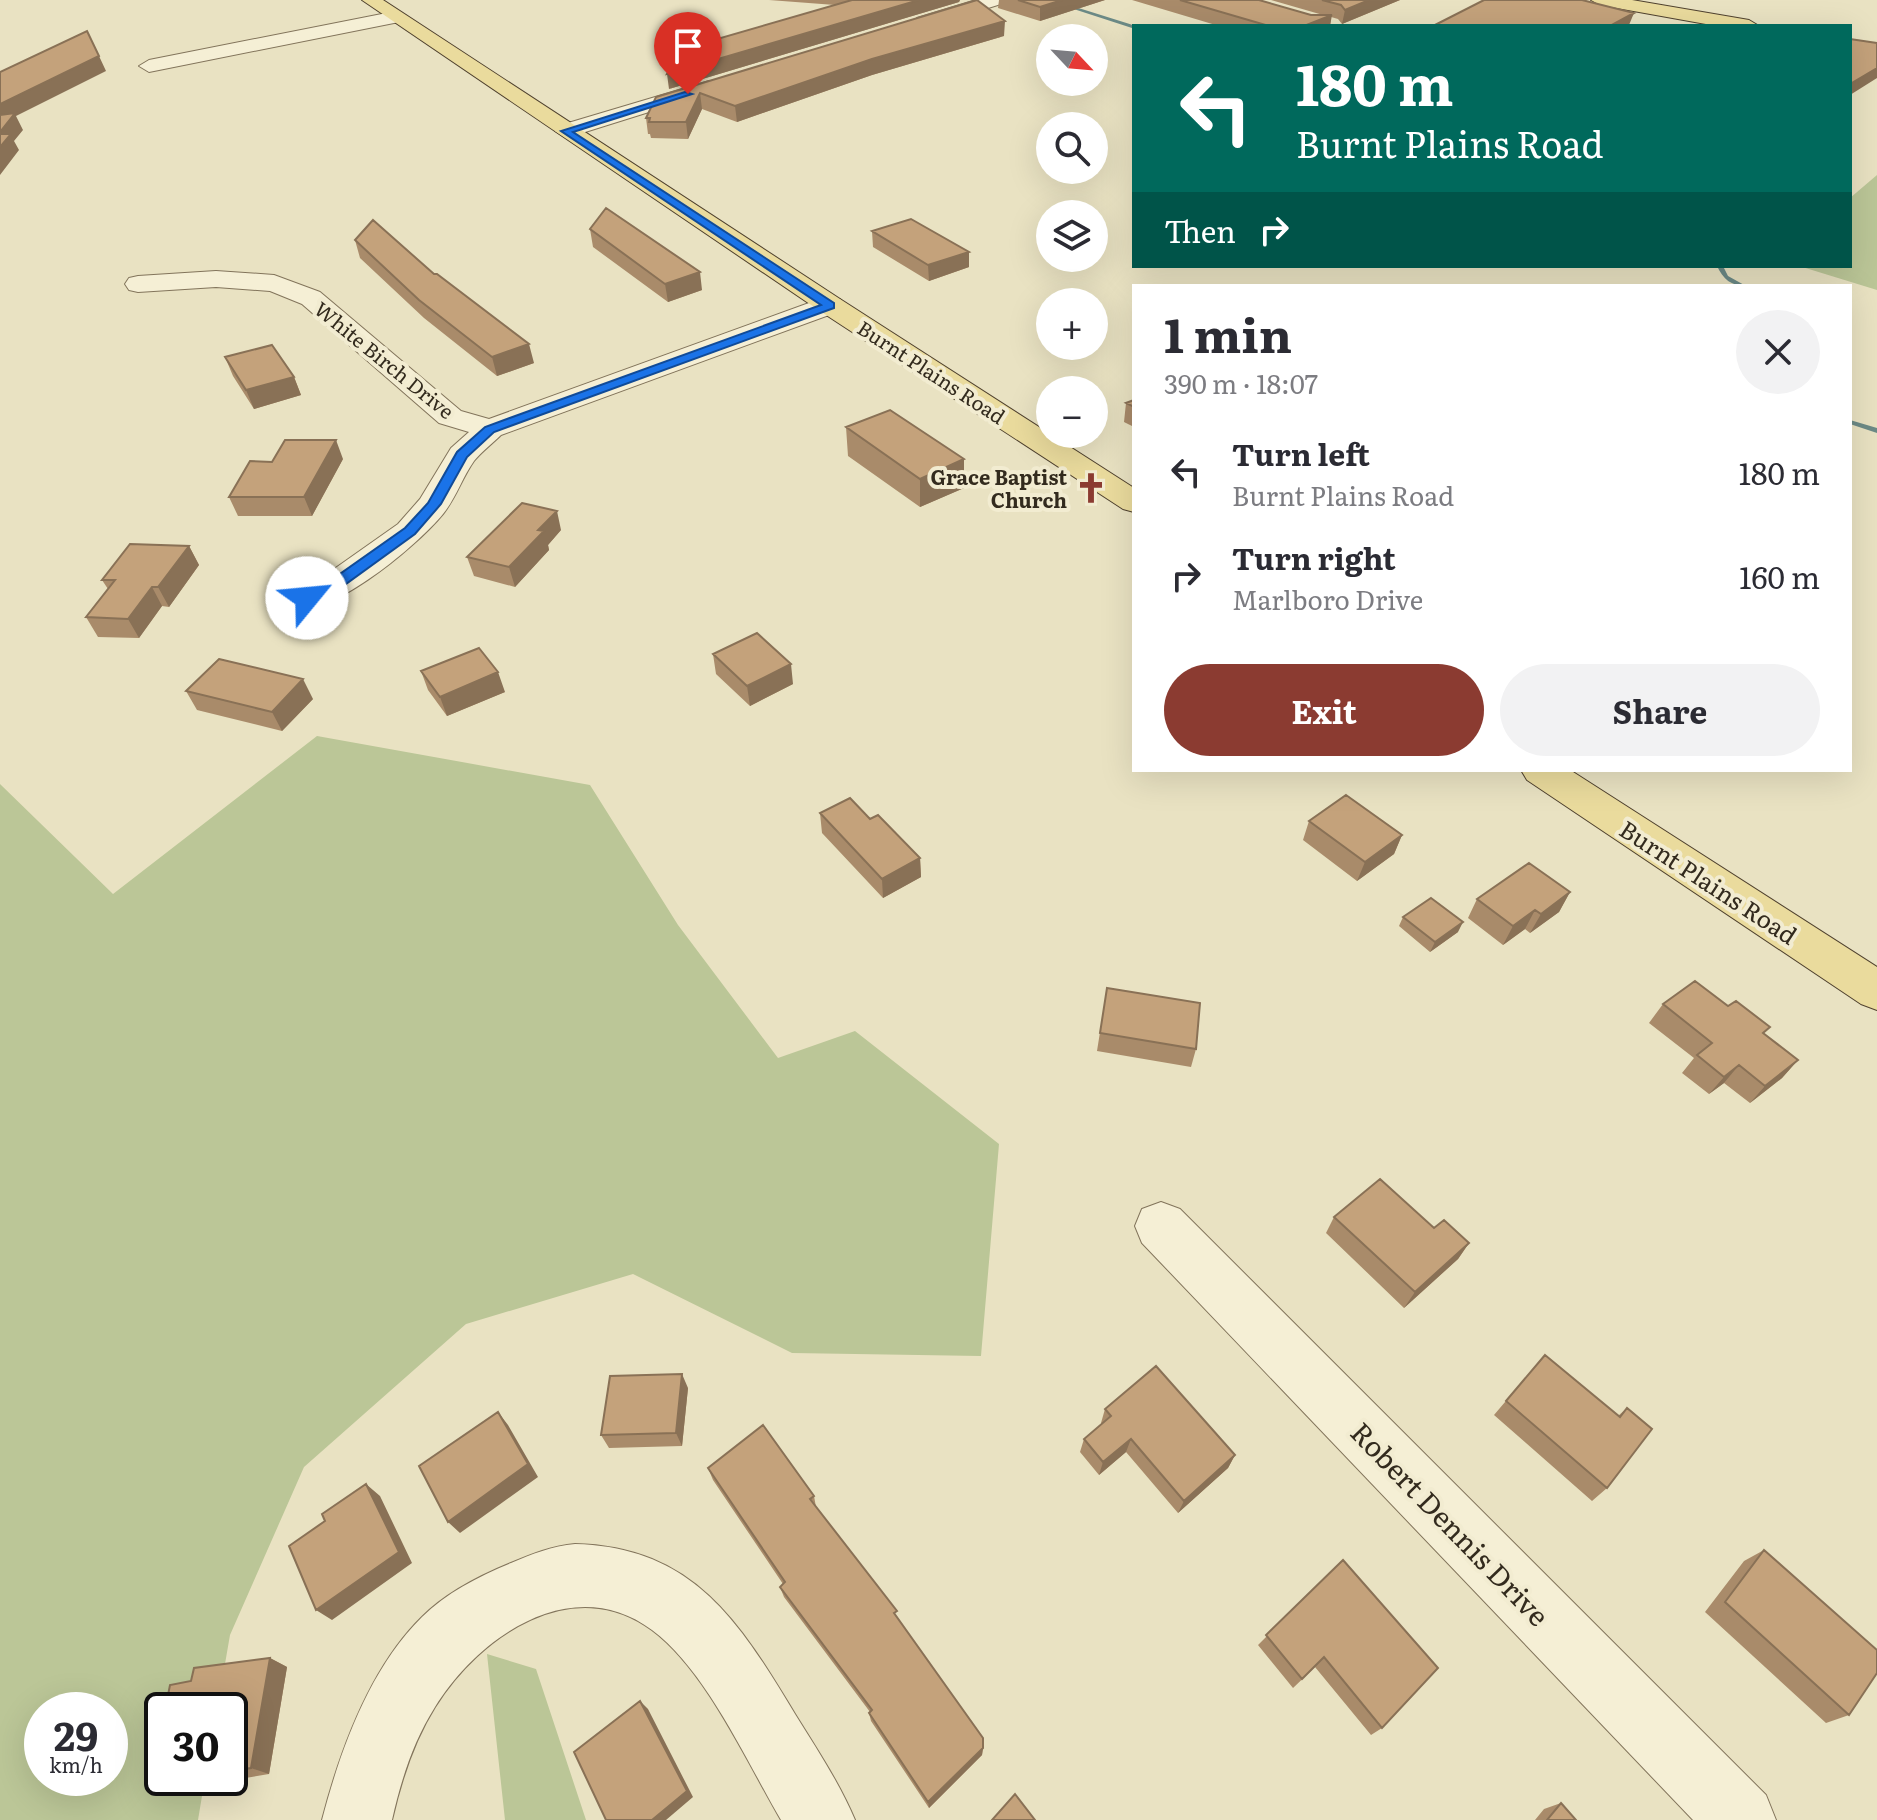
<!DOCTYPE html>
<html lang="en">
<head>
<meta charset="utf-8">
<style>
	:root { --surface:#fff; --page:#f2f2f3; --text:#2b2b33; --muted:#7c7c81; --accent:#8b3b31 }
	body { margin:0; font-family:Literata,serif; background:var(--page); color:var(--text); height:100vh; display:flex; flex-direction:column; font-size:30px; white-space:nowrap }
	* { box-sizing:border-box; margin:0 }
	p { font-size:26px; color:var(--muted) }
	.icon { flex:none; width:44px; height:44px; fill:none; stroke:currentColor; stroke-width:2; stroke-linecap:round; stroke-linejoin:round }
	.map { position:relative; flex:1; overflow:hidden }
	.details { position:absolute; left:1132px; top:284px; width:720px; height:488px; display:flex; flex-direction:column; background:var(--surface); border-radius:0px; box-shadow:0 8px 32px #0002 }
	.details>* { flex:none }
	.hud { position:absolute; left:1132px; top:24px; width:720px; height:244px; border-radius:0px; box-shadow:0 8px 32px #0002; background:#00695c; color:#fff; overflow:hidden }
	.needle { width:52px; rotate:116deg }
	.buttons { position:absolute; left:1036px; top:24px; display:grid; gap:16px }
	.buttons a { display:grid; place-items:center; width:72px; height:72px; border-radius:50%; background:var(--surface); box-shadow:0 8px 32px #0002; font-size:40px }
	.speed { position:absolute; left:24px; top:1692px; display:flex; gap:16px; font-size:40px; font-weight:700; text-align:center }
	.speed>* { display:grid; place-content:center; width:104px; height:104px; border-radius:50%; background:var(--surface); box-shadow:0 8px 32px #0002; line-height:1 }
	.speed small { font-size:20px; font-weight:400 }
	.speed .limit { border:4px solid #111; border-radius:12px; background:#fff; color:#111 }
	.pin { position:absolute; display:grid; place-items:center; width:68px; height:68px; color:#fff; margin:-82px -34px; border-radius:50% 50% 50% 0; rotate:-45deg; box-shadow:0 0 8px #0007 }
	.pin .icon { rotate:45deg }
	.me { position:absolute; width:88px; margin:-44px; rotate:62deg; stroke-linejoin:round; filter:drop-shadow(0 0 6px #0008) }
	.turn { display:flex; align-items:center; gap:28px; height:168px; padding:0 32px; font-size:36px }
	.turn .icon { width:104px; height:104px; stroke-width:2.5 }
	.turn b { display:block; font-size:56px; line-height:68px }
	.then { display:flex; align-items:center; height:76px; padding:0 32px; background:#0003; gap:16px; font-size:30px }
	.round { display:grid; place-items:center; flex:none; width:84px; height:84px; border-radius:42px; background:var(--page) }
	.headline { display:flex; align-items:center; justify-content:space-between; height:136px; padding:0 32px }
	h1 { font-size:48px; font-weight:700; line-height:60px }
	.button { display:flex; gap:16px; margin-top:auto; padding:16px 32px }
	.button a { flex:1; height:92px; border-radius:48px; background:var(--accent); color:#fff; font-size:32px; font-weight:700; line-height:92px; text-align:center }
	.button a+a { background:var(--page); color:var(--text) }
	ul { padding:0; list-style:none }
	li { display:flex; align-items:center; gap:24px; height:104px; padding:0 32px }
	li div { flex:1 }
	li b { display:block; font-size:30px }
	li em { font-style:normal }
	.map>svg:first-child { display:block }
	.green { fill:#bbc697; fill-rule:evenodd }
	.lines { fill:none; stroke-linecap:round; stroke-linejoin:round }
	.stream { fill:#6c8a86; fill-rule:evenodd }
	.minor-casing { stroke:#82745b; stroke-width:2 }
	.major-casing { stroke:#50422f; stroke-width:2 }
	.minor { fill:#f5efd5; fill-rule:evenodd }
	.major { fill:#eadb9d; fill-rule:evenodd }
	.wall { fill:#a98b6a }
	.shaded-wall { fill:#897156 }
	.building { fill:#c4a27b; stroke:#897156; stroke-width:2 }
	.route { fill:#1a73e8; stroke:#114b97; stroke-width:2 }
	.labels { text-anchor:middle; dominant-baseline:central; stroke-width:8; stroke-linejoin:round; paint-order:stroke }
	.far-street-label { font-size:20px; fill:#332b1e; stroke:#f2ecd1 }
	.far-poi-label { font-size:20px; font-weight:bold; fill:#332b1e; stroke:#f2ecd1; text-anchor:end }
	.street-label { font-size:24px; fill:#332b1e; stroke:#f2ecd1 }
	.near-street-label { font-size:28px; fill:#332b1e; stroke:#f2ecd1 }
</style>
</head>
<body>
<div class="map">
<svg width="1877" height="1820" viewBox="0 0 1877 1820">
	<rect width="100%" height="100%" fill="#e9e2c2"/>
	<path class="green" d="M1877,175V290L1799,266H1850V198Z
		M317,736L590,785L678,925L778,1058L855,1031L999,1144L981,1356L792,1353L633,1274L466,1324L304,1467L230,1635L217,1710H162V1778H205L198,1820H0V784L113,894ZM42,1710H110V1778H42Z
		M487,1654L536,1669L586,1820H505Z"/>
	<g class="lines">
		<path class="stream" d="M1046,0H1053L1136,26L1132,28Z
			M1717,266H1723L1728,276L1746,286C1731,286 1723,279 1717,266Z
			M1850,420L1877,428V433L1850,424Z"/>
		<defs>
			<path id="minor" d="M976,0H1004L1001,4L924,28L915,22L917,18Z
				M397,11L406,17L404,21L149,72L139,66L149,60Z
				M709,81L719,87L716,91L566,138L555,131L558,126Z
				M216,271L274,275L320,292L461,411L489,419L820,299H840L843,305L840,311L501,435C492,444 481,452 474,461C462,478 456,498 443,514C414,549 325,623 279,611L273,603L279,595L310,586L398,524L420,499L451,448L469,432L439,423L302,304L270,291L216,287L138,292L129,290L125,284L129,278L138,276Z
				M1161,1202L1180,1209L1766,1795L1776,1820H1693L1142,1243L1135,1226L1142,1209Z
				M575,1544C694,1547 740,1623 795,1714C816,1748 839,1782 855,1820H781C747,1762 706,1670 652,1630C573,1571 479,1636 435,1707C413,1742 401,1780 392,1820H322C340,1751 369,1669 422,1617C446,1593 479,1576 511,1563C532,1554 552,1546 575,1544Z"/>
			<path id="major" d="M362,0H383L840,299L1134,488V512L1123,509L820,311Z
				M1591,0H1632L1749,20L1759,26H1717L1600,5Z
				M1521,770H1570L1877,967V1010L1861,1004L1527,780Z"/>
		</defs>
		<use href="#minor" class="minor-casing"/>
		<use href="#major" class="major-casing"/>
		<use href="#minor" class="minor"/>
		<use href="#major" class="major"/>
	</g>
	<path class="wall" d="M769,0H960L959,2L669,89L835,5Z
		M999,0H1105L1040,21L998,8Z
		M1132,0H1259L1311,15H1323L1271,0H1400L1342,24L1338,19L1331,17L1330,26H1219Z
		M1004,36L872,75L737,122L702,109L688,139L651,138L650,134H648L646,118L656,97Z
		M590,229L702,290L668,302L593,247Z
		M872,231L969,267L929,281L873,247Z
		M355,240L534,363L497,376L424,318L360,258Z
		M225,357L294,377L301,395L254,409L233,376Z
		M1134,400V427L1124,422L1126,403Z
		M846,427L964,459V488L920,507L848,456Z
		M343,459L312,516H238L229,497Z
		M561,530L548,545L549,550L515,587L474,576L467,557Z
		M189,546L199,565L169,607L162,606L139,638L98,637L86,617L108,589L102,580Z
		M713,654L793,684L750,706L716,674Z
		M421,671L505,692L447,716L428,690Z
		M186,691L313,699L282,731L197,710Z
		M820,813L870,819L920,858L921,877L883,898L822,833Z
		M1309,821L1402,835L1394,854L1357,881L1303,840Z
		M1570,892L1559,912L1530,933L1525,929L1503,945L1468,918L1477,899Z
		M1403,917L1458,932L1430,952L1399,926Z
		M1107,988L1196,1049L1191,1067L1097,1051Z
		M1663,1004L1764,1034L1798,1060L1782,1078L1750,1103L1724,1083L1709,1094L1682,1073L1694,1058L1649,1023Z
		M1334,1217L1434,1228L1469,1243L1458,1259L1404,1308L1326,1233Z
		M1545,1355L1618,1416L1627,1408L1607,1488L1592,1501L1494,1415Z
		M688,1388L682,1446L609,1448L601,1435Z
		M1105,1409L1235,1455L1228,1468L1178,1513L1126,1452L1099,1475L1080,1452L1084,1439L1102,1424L1101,1423Z
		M708,1468L814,1496L816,1507L898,1618L983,1748L982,1755L929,1808L871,1721L869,1713L870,1712L784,1597L780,1587L783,1584L713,1480Z
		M1764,1550L1849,1715L1826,1723L1705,1612L1744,1561Z
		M1343,1560L1382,1728L1371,1735L1315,1667L1293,1688L1258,1645Z
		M270,1658L287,1667L269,1774L192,1787L171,1781L172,1778H230V1710L191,1681Z
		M1561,1803L1576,1820H1535L1544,1809Z"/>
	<path class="shaded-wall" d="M919,0H960L959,2L669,89L667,74Z
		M1062,0H1105L1040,21V7Z
		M1369,0H1400L1342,24L1345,10Z
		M1634,13L1629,25L1627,26H1610Z
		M1332,15L1330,26H1304Z
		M1005,21L1004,36L872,75L737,122L735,106L872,59Z
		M99,56L106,71L16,116L23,130L14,141L19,150L0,175V104Z
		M1877,68V78L1850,95V84Z
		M700,93L702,109L688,139L686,122Z
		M969,252V267L929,281L928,265Z
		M700,272L702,290L668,302L665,284Z
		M529,344L534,363L497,376L492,357Z
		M294,377L301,395L254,409L246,390Z
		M336,440L343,459L312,516L304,497Z
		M964,459V488L920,507V479Z
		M557,511L561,530L548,545L549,550L515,587L509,567L538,530Z
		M189,546L199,565L169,607L158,587Z
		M152,587L162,606L139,638L128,619Z
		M791,664L793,684L750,706L747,686Z
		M498,672L505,692L447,716L440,697Z
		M303,679L313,699L282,731L272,712Z
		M1402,835L1394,854L1357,881L1365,862Z
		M920,858L921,877L883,898L882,879Z
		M1570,892L1559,912L1530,933L1541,914Z
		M1535,910L1525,929L1503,945L1513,926Z
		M1463,922L1458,932L1430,952L1435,942Z
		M1798,1060L1782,1078L1750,1103L1765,1086Z
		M1739,1065L1724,1083L1709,1094L1724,1077Z
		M1469,1243L1458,1259L1404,1308L1415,1292Z
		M682,1374L688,1388L682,1446L676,1433Z
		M498,1412L508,1425L538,1477L460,1533L448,1522Z
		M1131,1439L1126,1452L1099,1475L1103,1462Z
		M1235,1455L1228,1468L1178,1513L1184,1501Z
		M366,1484L380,1496L412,1563L332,1620L316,1610Z
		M270,1658L287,1667L269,1774L251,1768Z
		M640,1701L648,1709L693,1797L666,1820H652Z
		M983,1748L982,1755L929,1808L928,1802Z"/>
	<path class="building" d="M852,0H919L667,74L679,50Z
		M977,0L1005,21L872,59L735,106L700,93L686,122H649L650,118H646L656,97Z
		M1018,0H1062L1040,7Z
		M1180,0H1259L1311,15H1332L1304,26H1269Z
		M1322,0H1369L1345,10L1341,5Z
		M1484,0H1582L1634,13L1610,26H1433Z
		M87,31L99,56L0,104V72Z
		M1850,39L1877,43V68L1850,84Z
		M15,113L0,132V115Z
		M0,134H11L0,147Z
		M606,208L700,272L665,284L590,229Z
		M911,219L969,252L928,265L872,231Z
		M373,220L434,274H437L529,344L492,357L419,300L355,240Z
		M272,345L294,377L246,390L225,357Z
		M1134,400V407L1126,403Z
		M890,410L964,459L920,479L846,427Z
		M285,440H336L304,497H229L250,461L272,462Z
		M522,503L557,511L538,530L544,531L509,567L467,557Z
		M130,544L189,546L158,587H152L128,619L86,617L115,580H102Z
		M757,633L791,664L747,686L713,654Z
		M479,648L498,672L440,697L421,671Z
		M219,659L303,679L272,712L186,691Z
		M1346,795L1402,835L1365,862L1309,821Z
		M850,798L870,819L878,815L920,858L882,879L820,813Z
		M1529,863L1570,892L1541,914L1535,910L1513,926L1477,899Z
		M1431,898L1463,922L1435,942L1403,917Z
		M1695,981L1728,1006L1736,1001L1770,1027L1763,1033L1798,1060L1765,1086L1739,1065L1724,1077L1697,1055L1712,1043L1663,1004Z
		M1107,988L1200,1003L1196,1049L1100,1033Z
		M1380,1179L1434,1228L1444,1220L1469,1243L1415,1292L1334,1217Z
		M1545,1355L1620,1417L1627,1408L1652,1429L1607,1488L1506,1401Z
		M1156,1366L1235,1455L1184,1501L1131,1439L1103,1462L1084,1439L1111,1416L1105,1409Z
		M682,1374L676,1433L601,1435L610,1376Z
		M498,1412L528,1464L448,1522L419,1466Z
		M763,1425L814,1496L810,1499L897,1611L894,1613L983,1738V1748L928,1802L869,1713L872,1710L780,1587L785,1582L708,1468Z
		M366,1484L399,1552L316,1610L289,1546L325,1521L322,1514Z
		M1764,1550L1877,1650V1673L1849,1715L1725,1602Z
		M1343,1560L1438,1668L1382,1728L1324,1657L1302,1679L1266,1635Z
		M270,1658L251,1768L230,1771V1710H165L170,1685L191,1681L194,1668Z
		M640,1701L687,1791L652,1820H606L574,1752Z
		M172,1778H190L171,1781Z
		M1015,1794L1035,1820H992Z
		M1561,1803L1576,1820H1547Z"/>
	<path class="route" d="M685,92L692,94L573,132L834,303V308L494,432L467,457L441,504L415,534L328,597L301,602V595L317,590L405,528L428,503L457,452L485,427L821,305L561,131Z"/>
	<defs>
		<symbol id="church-bare" viewBox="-9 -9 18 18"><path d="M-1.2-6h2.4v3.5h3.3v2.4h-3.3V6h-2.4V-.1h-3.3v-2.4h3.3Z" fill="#8b3b31" stroke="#f2ecd1" stroke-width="2.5" paint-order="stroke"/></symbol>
	</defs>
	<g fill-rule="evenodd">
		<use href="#church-bare" x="1069" y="466" width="44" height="44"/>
	</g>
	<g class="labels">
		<g class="far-street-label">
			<text transform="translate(385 359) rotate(39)">White Birch Drive</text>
			<text transform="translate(932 371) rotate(33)">Burnt Plains Road</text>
		</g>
		<g class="far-poi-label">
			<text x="1067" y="476">Grace Baptist<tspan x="1067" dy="23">Church</tspan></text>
		</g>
		<g class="street-label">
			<text transform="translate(1709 881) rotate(33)">Burnt Plains Road</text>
		</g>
		<g class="near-street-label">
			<text transform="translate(1451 1523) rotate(46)">Robert Dennis Drive</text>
		</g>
	</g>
</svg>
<div class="buttons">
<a><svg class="needle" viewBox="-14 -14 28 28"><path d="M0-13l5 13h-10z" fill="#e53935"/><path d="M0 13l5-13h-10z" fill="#7c7c81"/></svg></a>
<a><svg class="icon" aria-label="search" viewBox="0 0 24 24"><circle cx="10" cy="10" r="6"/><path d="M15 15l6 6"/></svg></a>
<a><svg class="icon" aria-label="layers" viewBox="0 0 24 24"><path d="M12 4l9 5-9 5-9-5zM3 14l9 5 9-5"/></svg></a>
<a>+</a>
<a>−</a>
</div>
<div class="speed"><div>29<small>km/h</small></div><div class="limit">30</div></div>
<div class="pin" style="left:688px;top:94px;background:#d93025"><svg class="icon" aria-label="arrive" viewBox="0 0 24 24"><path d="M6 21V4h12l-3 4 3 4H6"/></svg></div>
<svg class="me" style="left:307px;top:598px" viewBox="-20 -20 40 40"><circle r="19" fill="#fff"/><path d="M0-13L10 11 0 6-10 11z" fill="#1a73e8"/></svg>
<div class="hud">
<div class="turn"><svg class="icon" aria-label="left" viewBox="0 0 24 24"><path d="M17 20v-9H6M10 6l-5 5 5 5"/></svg><div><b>180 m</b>Burnt Plains Road</div></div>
<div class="then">Then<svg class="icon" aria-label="right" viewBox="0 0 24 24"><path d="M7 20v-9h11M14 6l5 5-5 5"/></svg></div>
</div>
<section class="details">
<div class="headline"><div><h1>1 min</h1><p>390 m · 18:07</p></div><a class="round"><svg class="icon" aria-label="close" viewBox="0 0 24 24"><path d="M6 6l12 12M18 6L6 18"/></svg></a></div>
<ul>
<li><svg class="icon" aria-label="left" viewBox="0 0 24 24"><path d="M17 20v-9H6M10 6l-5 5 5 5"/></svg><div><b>Turn left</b><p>Burnt Plains Road</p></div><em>180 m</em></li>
<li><svg class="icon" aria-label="right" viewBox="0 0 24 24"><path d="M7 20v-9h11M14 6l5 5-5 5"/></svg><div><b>Turn right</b><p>Marlboro Drive</p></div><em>160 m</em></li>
</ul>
<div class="button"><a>Exit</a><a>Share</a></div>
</section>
</div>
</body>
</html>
